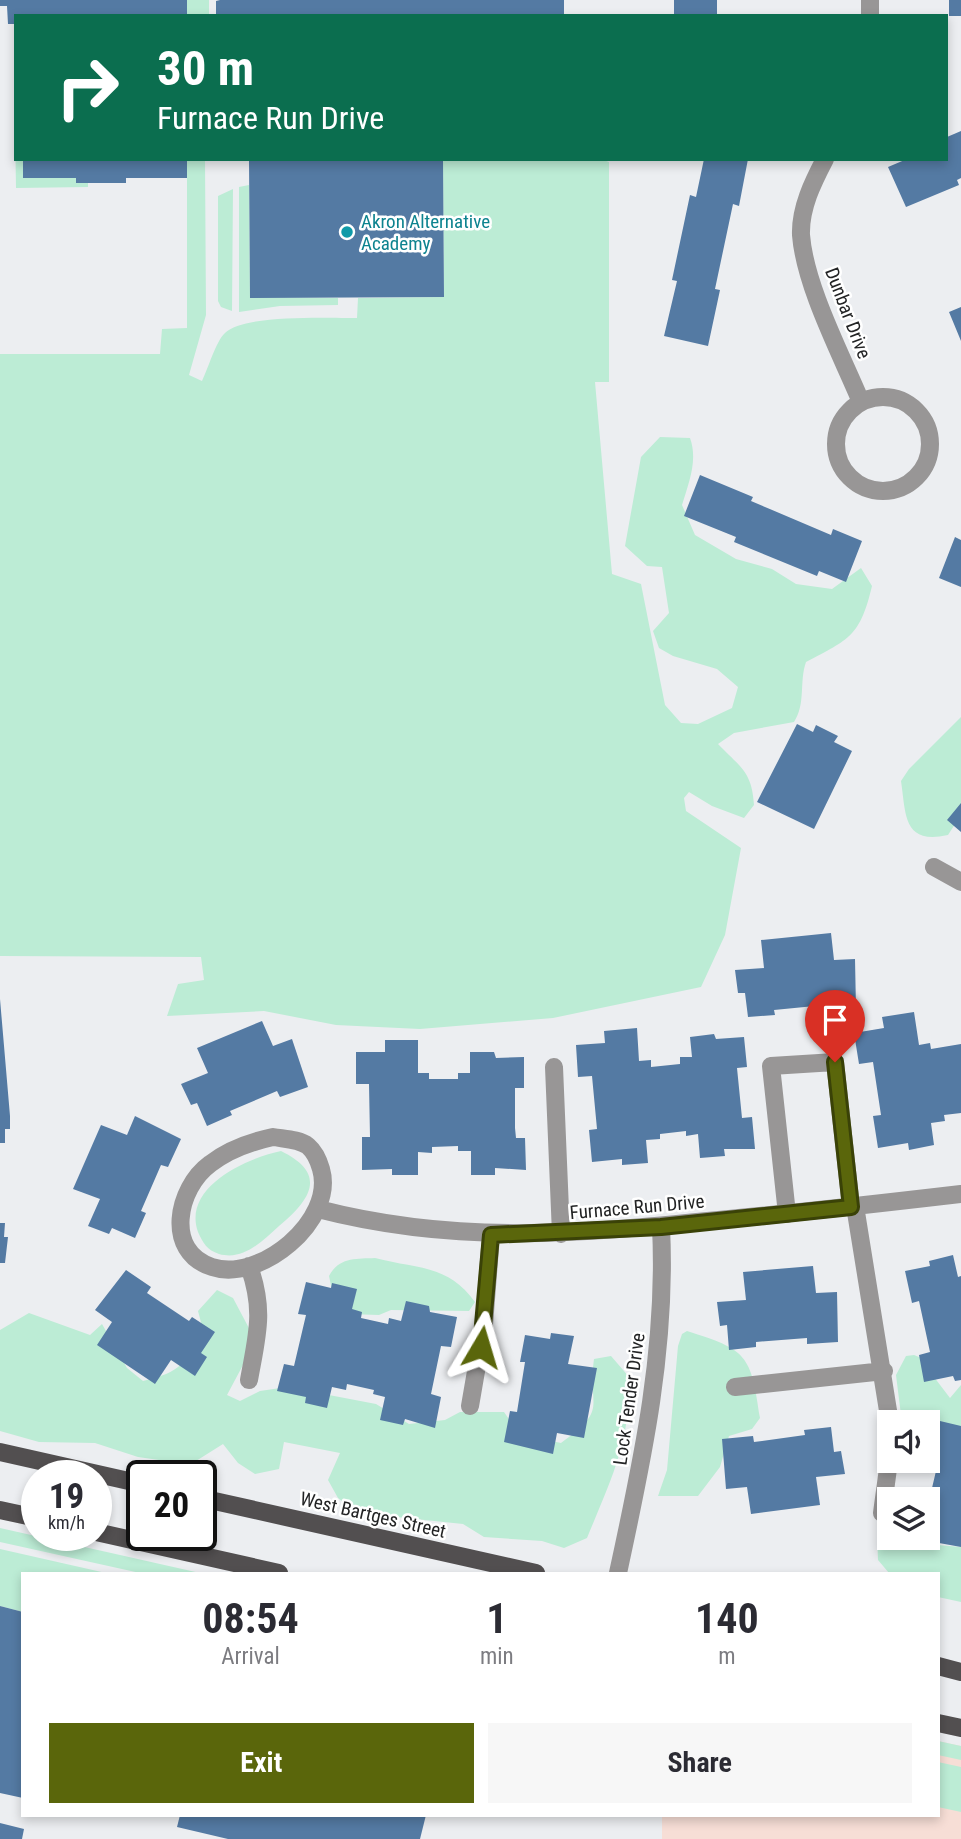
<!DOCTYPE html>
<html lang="en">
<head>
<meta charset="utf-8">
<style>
	:root { --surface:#fff; --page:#f7f7f7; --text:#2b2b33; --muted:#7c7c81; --accent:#5a660b }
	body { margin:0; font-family:"Roboto Condensed",sans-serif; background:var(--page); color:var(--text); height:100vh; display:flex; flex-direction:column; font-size:26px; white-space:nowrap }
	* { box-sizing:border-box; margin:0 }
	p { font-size:23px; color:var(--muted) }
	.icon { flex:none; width:38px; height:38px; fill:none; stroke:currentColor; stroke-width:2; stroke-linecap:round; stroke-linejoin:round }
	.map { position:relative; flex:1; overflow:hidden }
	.details { position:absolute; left:21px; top:1572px; width:919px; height:245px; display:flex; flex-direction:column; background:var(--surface); border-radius:0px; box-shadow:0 4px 10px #0003 }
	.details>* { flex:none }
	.top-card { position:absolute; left:14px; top:14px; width:934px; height:147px; border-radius:0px; box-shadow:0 4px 10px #0003; background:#0b6e4f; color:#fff; overflow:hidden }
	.controls { position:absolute; left:877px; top:1410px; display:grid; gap:14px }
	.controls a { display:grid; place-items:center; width:63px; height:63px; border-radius:0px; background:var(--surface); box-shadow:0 4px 10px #0003; font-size:35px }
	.speed { position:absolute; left:21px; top:1460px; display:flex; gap:14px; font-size:35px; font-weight:700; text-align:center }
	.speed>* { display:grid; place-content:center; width:91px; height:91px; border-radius:50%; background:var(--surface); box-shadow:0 4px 10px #0003; line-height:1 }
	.speed small { font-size:18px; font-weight:400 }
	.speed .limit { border:4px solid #111; border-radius:10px; background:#fff; color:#111 }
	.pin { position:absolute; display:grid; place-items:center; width:60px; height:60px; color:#fff; margin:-72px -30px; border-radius:50% 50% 50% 0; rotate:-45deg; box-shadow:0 0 7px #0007 }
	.pin .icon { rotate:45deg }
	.me { position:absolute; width:77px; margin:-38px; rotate:7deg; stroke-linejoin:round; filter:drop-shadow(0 0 5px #0008) }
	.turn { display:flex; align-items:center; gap:24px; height:147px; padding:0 28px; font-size:32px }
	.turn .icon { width:91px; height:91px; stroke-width:2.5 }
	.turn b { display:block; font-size:49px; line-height:60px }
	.eta { display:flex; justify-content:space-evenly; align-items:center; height:119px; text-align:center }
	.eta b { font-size:42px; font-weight:700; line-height:49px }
	.action { display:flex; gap:14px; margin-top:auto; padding:14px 28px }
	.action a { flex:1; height:80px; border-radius:0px; background:var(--accent); color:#fff; font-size:28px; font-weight:700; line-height:80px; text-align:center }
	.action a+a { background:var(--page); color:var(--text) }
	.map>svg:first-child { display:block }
	.industrial { fill:#f7ded6 }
	.green { fill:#bcecd5 }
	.building { fill:#547aa3 }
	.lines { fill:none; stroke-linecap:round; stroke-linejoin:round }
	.minor { stroke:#989696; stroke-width:18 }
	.major { stroke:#524f50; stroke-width:18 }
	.route-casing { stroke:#3a4207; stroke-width:18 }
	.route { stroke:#5a660b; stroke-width:12 }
	.culture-dot { fill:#0f9aa8; stroke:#fff; stroke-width:2.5 }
	.labels { text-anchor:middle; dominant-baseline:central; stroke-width:5; stroke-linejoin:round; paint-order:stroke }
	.culture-label { font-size:19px; fill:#0d838f; stroke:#fff; text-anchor:start }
	.street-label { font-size:19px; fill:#232425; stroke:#fff }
</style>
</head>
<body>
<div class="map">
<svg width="961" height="1839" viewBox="0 0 961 1839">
	<rect width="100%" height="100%" fill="#eceef1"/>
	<path class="industrial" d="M938,1741L961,1746V1839H662V1815H938Z"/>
	<path class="green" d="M187,0H209V16H187Z
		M15,128L16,159H23V178H76L88,183V187L16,188Z
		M187,159H205L206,315L189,375L202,381C208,369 216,341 225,333C244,314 329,318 357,318L358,298L444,297L443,159H601L609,162V382H595L612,574L641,584L665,705L681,723L698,724L732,708L738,687L717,669L673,656L659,648L653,631L669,613L662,567L647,566L625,546L641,457L660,437L690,438C698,460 689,482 682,505L695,535L736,559L772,569L796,584L832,589L861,568L872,586C860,636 850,639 806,662C799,682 806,704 794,722L734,733L718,744C740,767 752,771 754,805L744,818L712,806L689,792L684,798L686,811L741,848L725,935L701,987L553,1018L420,1029L336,1025L264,1011L167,1016L178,984L204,980L201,957L0,956V354H160L162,329L187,328Z
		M249,185L250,297L338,298V305L280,306L239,312V187Z
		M233,189L232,311L221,307L218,301V196Z
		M961,717V815L948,835C903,845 906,815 901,781L909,769Z
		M281,1151C328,1174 311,1199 279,1226C262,1241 244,1261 219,1254C207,1250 203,1243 198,1232C182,1187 247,1158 281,1151Z
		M375,1258C416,1269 448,1264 475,1302L469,1311L391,1310L379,1315L348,1314L332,1290L329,1276C339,1257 356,1259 375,1258Z
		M217,1290L233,1298L251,1332L243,1365L227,1395L240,1401L260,1391L287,1387L376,1404L409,1424L445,1420L460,1412H504L519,1434L561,1443C610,1408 587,1408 594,1359L611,1356L630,1378C629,1445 612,1477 587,1538L564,1548L542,1541L484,1537L463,1524L377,1515L349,1507L338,1498L328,1480L340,1453L284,1442L279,1469L255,1474L238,1463L223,1444L196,1461L180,1463L138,1457L95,1443L39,1442L0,1431V1330L29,1313L90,1335L102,1324L127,1368L143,1381C182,1372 184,1364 203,1330L198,1311Z
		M687,1331C747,1350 751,1354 760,1418L752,1429L729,1436L720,1467L698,1496H658L667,1470L678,1346L682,1334Z
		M914,1355L929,1361L934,1377L950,1398L961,1385V1429C949,1426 937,1432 928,1439V1423H902L896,1375L906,1356Z
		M889,1519V1538H926L938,1545L961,1547V1602L938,1597V1573H889L878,1560L877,1532Z
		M0,1528L200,1573H140L0,1542Z
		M0,1549L106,1573H23V1612L0,1606Z
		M938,1741L961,1746V1760L938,1755Z
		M938,1762L961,1767V1812L938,1807Z"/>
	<path class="building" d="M0,0H187V16H16V24H8L7,6H0Z
		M220,0H564V16H216V1Z
		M674,0H717V16H674Z
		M949,0H961V16H949Z
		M961,131V178L957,180L959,185L906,207L888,167L907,159H947V137Z
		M23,159H187V178H126V183H76V178H23Z
		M249,159H443L444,297L250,298Z
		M704,159H748L739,206L733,204L715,289L720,290L708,346L664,336L677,281L672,280L690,195L696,197Z
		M961,307V341L949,312Z
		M700,475L753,497L751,501L831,535L833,529L862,541L846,582L819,571L817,576L734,542L736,537L684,516Z
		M955,537L961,540V587L939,578Z
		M797,724L813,732L816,725L838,736L834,742L852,751L814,829L757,802Z
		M961,803V832L947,820Z
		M831,933L834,960L855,959L856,1009L826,1011L825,1005L774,1010L775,1015L748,1017L745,993H738L735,970L764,968L761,940Z
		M0,999L10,1116V1129H5V1143H0Z
		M914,1012L919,1045L930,1043L931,1049L961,1044V1113L944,1115L945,1121L931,1123L934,1145L909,1150L908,1143L878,1148L873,1116L881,1115L873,1062L859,1064L854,1033L884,1028L882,1017Z
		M262,1021L273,1046L292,1039L308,1087L280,1097L277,1091L230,1111L232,1115L207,1126L197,1103L191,1105L181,1084L208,1073L197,1048Z
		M637,1028L639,1061L651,1060V1067L680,1064V1057H692L690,1037L714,1034L716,1039L744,1037L747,1067L737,1068L742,1118L752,1117L755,1149H724L725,1156L700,1158L698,1134L686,1136V1131L660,1134V1139L646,1140L648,1163L622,1165V1159L592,1162L589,1130L597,1129L592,1076L578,1077L576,1045L605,1043L604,1031Z
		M385,1040H418V1073H429V1079H458V1073H470V1052H494L496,1058L524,1057V1088H515V1128L516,1138H525L526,1170L495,1168V1175H471V1151H458V1146L432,1147V1153L418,1152V1175H392V1169L362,1170V1137H370L369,1084H356V1052H385Z
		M135,1116L181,1139L168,1167L161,1165L141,1211L146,1213L135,1238L112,1228L109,1234L88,1226L100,1199L73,1189L101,1125L127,1135Z
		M0,1223H5L4,1237H8L5,1263H0Z
		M953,1255L958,1277L961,1276V1380L955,1381L953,1376L924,1382L919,1355L930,1352L919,1301L912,1303L905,1271L930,1266L929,1261Z
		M813,1266L816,1293L837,1292L838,1342L807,1344V1338L756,1342V1347L729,1350L727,1325L720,1326L717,1302L746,1300L743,1272Z
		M126,1270L151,1287L147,1293L189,1321L192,1317L215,1332L201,1353L207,1357L195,1376L171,1360L155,1384L97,1345L112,1322L95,1310Z
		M306,1282L331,1288L332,1283L357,1289L352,1309L362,1312L361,1318L388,1324L389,1318L401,1321L406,1301L429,1306L430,1312L457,1317L451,1347L441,1346L431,1394L441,1397L435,1428L405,1419L403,1425L380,1420L385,1397L373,1394L374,1390L347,1384L346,1390L332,1387L327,1408L305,1403L306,1397L277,1391L284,1364L294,1366L306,1315L298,1314Z
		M551,1333L574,1336L568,1364L597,1368L584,1438L557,1433L553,1454L504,1442L510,1411L517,1412L525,1362H520L525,1335L550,1339Z
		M940,1421L961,1426V1547L939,1543L940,1536L928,1533V1505L940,1454L932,1453Z
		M831,1427L834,1452L841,1451L845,1474L816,1477L820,1505L751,1514L747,1487L726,1489L722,1439L753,1436L754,1442L805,1435L804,1430Z
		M0,1606L23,1612V1798L0,1793Z
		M180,1815H426L420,1839H228L177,1827Z
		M0,1823L24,1829L22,1839H0Z"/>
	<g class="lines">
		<path class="minor" d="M870,0V16
			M825,159C813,182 800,208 801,235C805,286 841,354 861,402
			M836 444a47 47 0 1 1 94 0a47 47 0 1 1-94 0Z
			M934,867L961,882
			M554,1067L561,1234
			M273,1137C284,1139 299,1139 308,1146C315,1152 319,1162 321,1169C336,1221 259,1283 212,1267C164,1252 177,1188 210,1164C228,1150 250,1142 273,1137Z
			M855,1206L890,1423
			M318,1209C461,1246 585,1233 729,1219C806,1212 884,1203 961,1194
			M787,1214L771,1066L835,1062L851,1207
			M249,1266C265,1311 257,1335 249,1380
			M735,1387L884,1371
			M470,1406L484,1325L491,1235
			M882,1513L889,1461
			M618,1573C643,1458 667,1346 661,1227"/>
		<path class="major" d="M0,1452L142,1484
			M201,1498L536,1573
			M0,1510L37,1518
			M96,1532L279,1573
			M938,1666L961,1672
			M938,1723L961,1728"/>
	</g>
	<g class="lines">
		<defs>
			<path id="route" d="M481,1347L491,1235L661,1227L851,1207L835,1062"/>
		</defs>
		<use href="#route" class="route-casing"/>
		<use href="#route" class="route"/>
	</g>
	<circle class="culture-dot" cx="347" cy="232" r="7"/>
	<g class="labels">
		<g class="culture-label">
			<text x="361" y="221">Akron Alternative<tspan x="361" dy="22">Academy</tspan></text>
		</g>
		<g class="street-label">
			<text transform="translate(848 313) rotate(69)">Dunbar Drive</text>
			<text transform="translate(637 1207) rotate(-5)">Furnace Run Drive</text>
			<text transform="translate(629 1399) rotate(-82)">Lock Tender Drive</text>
			<text transform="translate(373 1515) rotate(13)">West Bartges Street</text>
		</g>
	</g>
</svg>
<div class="controls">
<a><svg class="icon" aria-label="sound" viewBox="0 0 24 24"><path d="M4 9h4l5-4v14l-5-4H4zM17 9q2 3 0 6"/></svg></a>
<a><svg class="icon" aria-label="layers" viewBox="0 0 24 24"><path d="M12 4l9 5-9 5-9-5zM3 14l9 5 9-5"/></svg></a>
</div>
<div class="speed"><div>19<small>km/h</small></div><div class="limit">20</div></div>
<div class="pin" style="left:835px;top:1062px;background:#d93025"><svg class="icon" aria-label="arrive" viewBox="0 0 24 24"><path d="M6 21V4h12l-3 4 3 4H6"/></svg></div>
<svg class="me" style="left:481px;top:1347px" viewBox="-20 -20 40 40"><path d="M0-17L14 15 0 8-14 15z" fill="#5a660b" stroke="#fff" stroke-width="4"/></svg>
<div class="top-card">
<div class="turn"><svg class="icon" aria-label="right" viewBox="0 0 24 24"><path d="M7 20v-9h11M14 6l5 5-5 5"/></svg><div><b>30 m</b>Furnace Run Drive</div></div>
</div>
<section class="details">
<div class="eta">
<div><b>08:54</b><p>Arrival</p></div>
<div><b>1</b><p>min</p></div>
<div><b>140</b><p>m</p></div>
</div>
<div class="action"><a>Exit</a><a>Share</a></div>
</section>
</div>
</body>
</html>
